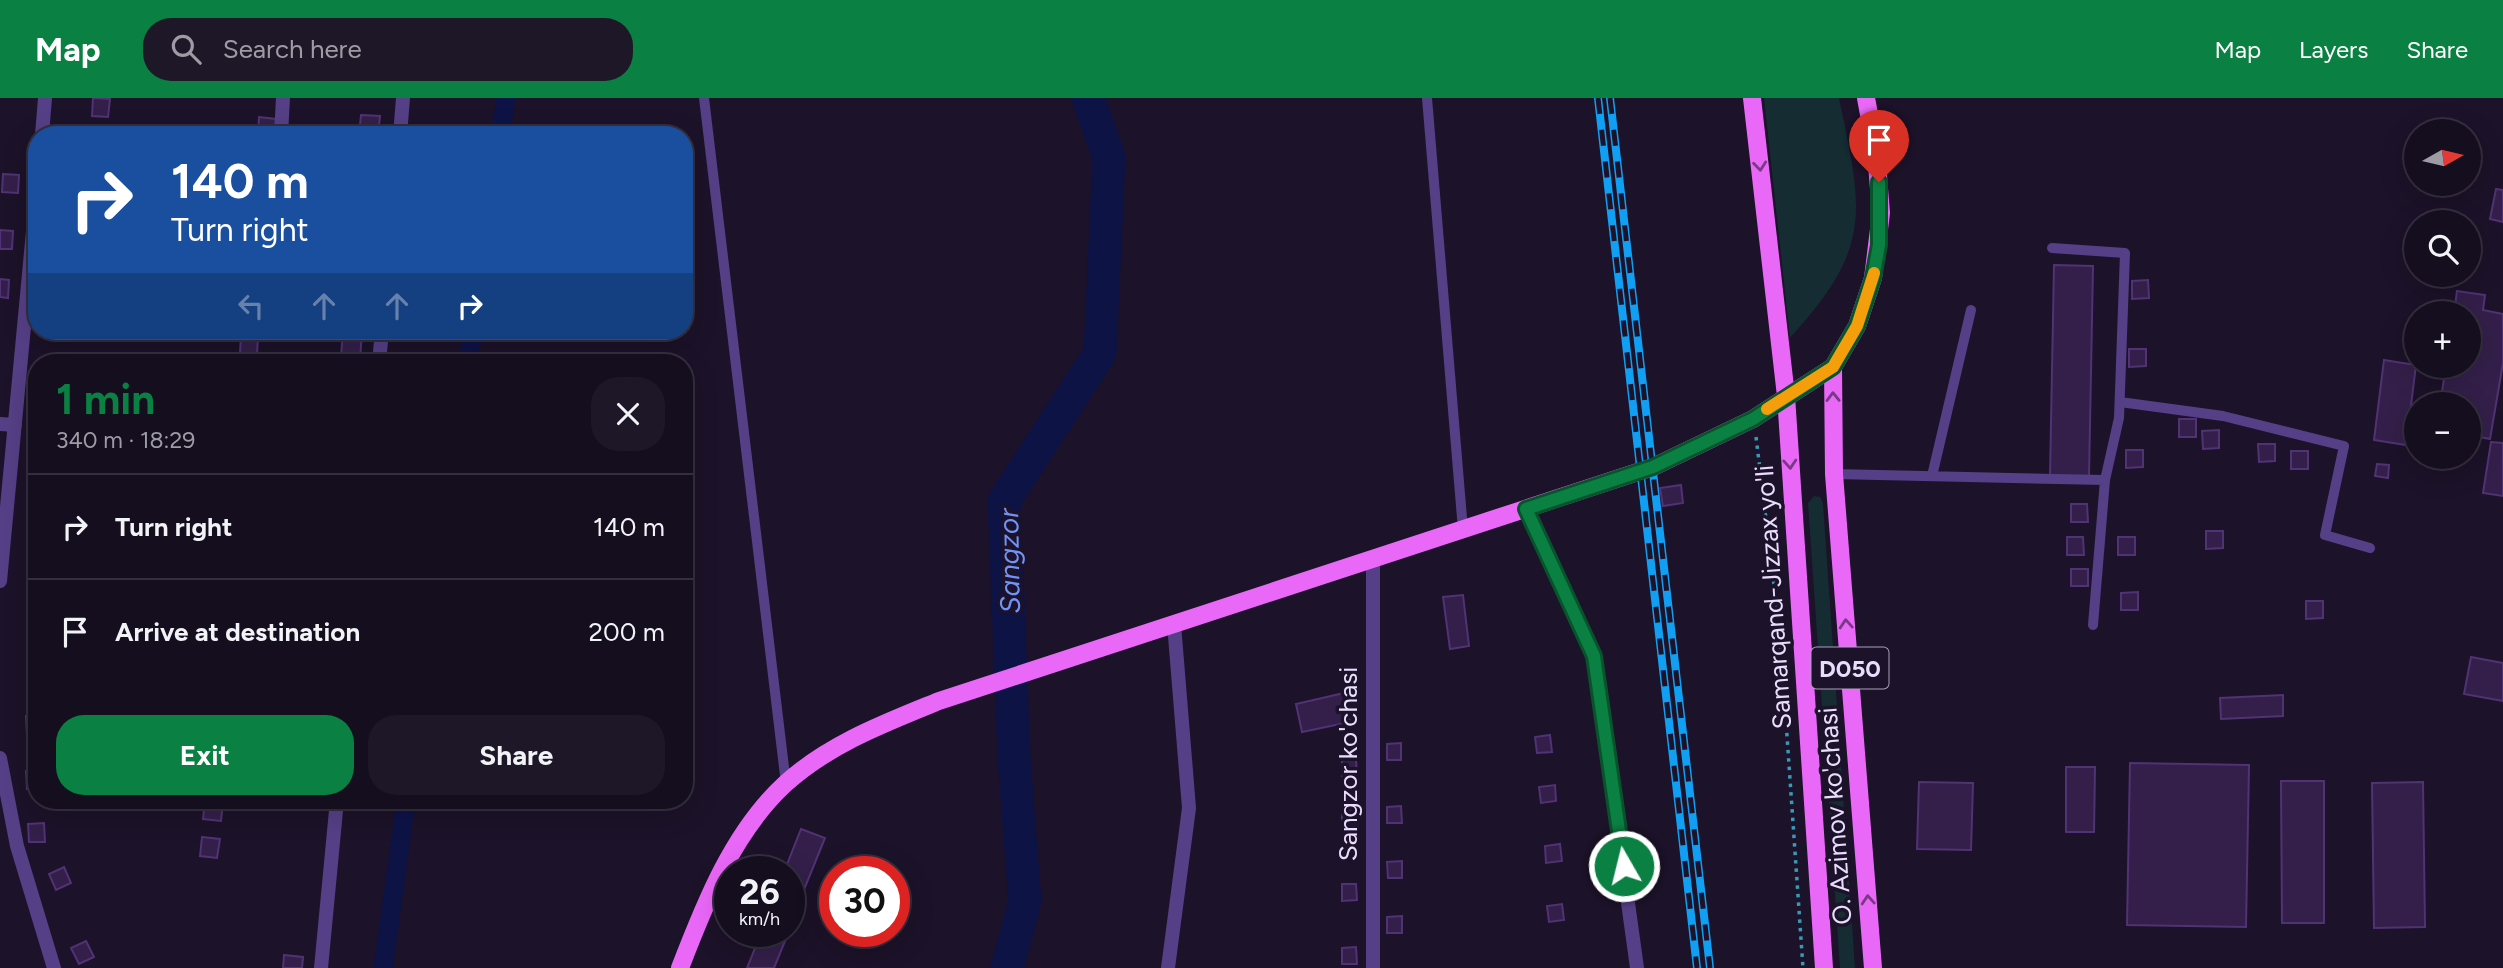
<!DOCTYPE html>
<html lang="en">
<head>
<meta charset="utf-8">
<style>
	:root { --surface:#150e1f; --page:#1e1728; --text:#f1f3f6; --muted:#9d9ca4; --line:#342e3d; --accent:#0b8043 }
	body { margin:0; font-family:Figtree,sans-serif; background:var(--page); color:var(--text); height:100vh; display:flex; flex-direction:column; font-size:26px; white-space:nowrap }
	* { box-sizing:border-box; margin:0 }
	p { font-size:23px; color:var(--muted) }
	.icon { flex:none; width:38px; height:38px; fill:none; stroke:currentColor; stroke-width:2; stroke-linecap:round; stroke-linejoin:round }
	.map { position:relative; flex:1; overflow:hidden }
	.sheet { position:absolute; left:28px; top:256px; width:665px; height:455px; display:flex; flex-direction:column; background:var(--surface); border-radius:28px; box-shadow:0 7px 28px #0002,0 0 0 2px var(--line) }
	.sheet>* { flex:none }
	.guide { position:absolute; left:28px; top:28px; width:665px; height:214px; border-radius:28px; box-shadow:0 7px 28px #0002,0 0 0 2px var(--line); background:#1a4fa0; color:#fff; overflow:hidden }
	.needle { width:46px; rotate:82deg }
	.controls { position:absolute; left:2404px; top:21px; display:grid; gap:14px }
	.controls a { display:grid; place-items:center; width:77px; height:77px; border-radius:50%; background:var(--surface); box-shadow:0 7px 28px #0002,0 0 0 2px var(--line); font-size:35px }
	.speed { position:absolute; left:714px; top:758px; display:flex; gap:14px; font-size:35px; font-weight:700; text-align:center }
	.speed>* { display:grid; place-content:center; width:91px; height:91px; border-radius:50%; background:var(--surface); box-shadow:0 7px 28px #0002,0 0 0 2px var(--line); line-height:1 }
	.speed small { font-size:18px; font-weight:400 }
	.speed .limit { border:10px solid #d22; background:#fff; color:#111 }
	.pin { position:absolute; display:grid; place-items:center; width:60px; height:60px; color:#fff; margin:-72px -30px; border-radius:50% 50% 50% 0; rotate:-45deg; box-shadow:0 0 7px #0007 }
	.pin .icon { rotate:45deg }
	.me { position:absolute; width:77px; margin:-38px; rotate:352deg; stroke-linejoin:round; filter:drop-shadow(0 0 5px #0008) }
	.turn { display:flex; align-items:center; gap:24px; height:147px; padding:0 28px; font-size:32px }
	.turn .icon { width:91px; height:91px; stroke-width:2.5 }
	.turn b { display:block; font-size:49px; line-height:60px }
	.lanes { display:flex; align-items:center; height:66px; padding:0 28px; background:#0003; justify-content:center; gap:35px; direction:ltr }
	.lanes .off { opacity:.35 }
	.round { display:grid; place-items:center; flex:none; width:74px; height:74px; border-radius:28px; background:var(--page) }
	.headline { display:flex; align-items:center; justify-content:space-between; height:119px; padding:0 28px }
	h1 { font-size:42px; font-weight:700; line-height:52px; color:var(--accent) }
	.button { display:flex; gap:14px; margin-top:auto; padding:14px 28px }
	.button a { flex:1; height:80px; border-radius:28px; background:var(--accent); color:#fff; font-size:28px; font-weight:700; line-height:80px; text-align:center }
	.button a+a { background:var(--page); color:var(--text) }
	ul { padding:0; list-style:none }
	li { display:flex; align-items:center; gap:21px; height:105px; padding:0 28px; border-top:2px solid var(--line) }
	li div { flex:1 }
	li b { display:block; font-size:26px }
	li em { font-style:normal }
	header { display:flex; align-items:center; gap:42px; box-sizing:border-box; height:98px; padding:0 35px; background:var(--accent); color:#fff }
	header strong { font-size:33px }
	nav { display:flex; gap:38px; margin-inline-start:auto; font-size:24px }
	.search { width:490px; height:63px; background:var(--page); display:flex; align-items:center; gap:18px; box-sizing:border-box; padding:0 24px; border-radius:28px; color:var(--muted); font-size:26px }
	.map>svg:first-child { display:block }
	.green { fill:#152c33 }
	.lines { fill:none; stroke-linecap:round; stroke-linejoin:round }
	.canal { stroke:#0e1346; stroke-width:19 }
	.river { stroke:#0e1346; stroke-width:33 }
	.building { fill:#331f49; stroke:#513274; stroke-width:2 }
	.path { stroke:#379bb6; stroke-width:3.5; stroke-dasharray:3.5 5; stroke-linecap:butt }
	.service { stroke:#553f86; stroke-width:10 }
	.minor { stroke:#553f86; stroke-width:14 }
	.primary { stroke:#ea68f8; stroke-width:18 }
	.rail-casing { stroke:#119ff4; stroke-width:8 }
	.rail { stroke:#1c1229; stroke-width:5; stroke-dasharray:16; stroke-linecap:butt }
	.oneway { stroke:#793986 }
	.route-casing { stroke:#07532c; stroke-width:18 }
	.route { stroke:#0b8043; stroke-width:12 }
	.slow { stroke:#f59e0b; stroke-width:12 }
	.labels { text-anchor:middle; dominant-baseline:central; stroke-width:7; stroke-linejoin:round; paint-order:stroke }
	.shield { fill:#1c1229; stroke:#ac9fbd; stroke-width:2 }
	.shield-label { font-size:24px; font-weight:bold; fill:#e9dcfd }
	.street-label { font-size:26px; fill:#e9dcfd; stroke:#1c1229 }
	.water-label { font-size:28px; font-style:italic; fill:#6f93f8; stroke:#1c1229 }
</style>
</head>
<body>
<header>
<strong>Map</strong>
<div class="search"><svg class="icon" aria-label="search" viewBox="0 0 24 24"><circle cx="10" cy="10" r="6"/><path d="M15 15l6 6"/></svg>Search here</div>
<nav><a>Map</a><a>Layers</a><a>Share</a></nav>
</header>
<div class="map">
<svg width="2503" height="870" viewBox="0 0 2503 870">
	<rect width="100%" height="100%" fill="#1c1229"/>
	<path class="green" d="M1764,0H1839C1863,114 1873,149 1790,240Z
		M1814,398L1820,399L1823,405L1855,870H1840L1808,405Z"/>
	<g class="lines">
		<path class="canal" d="M500,37L506,0
			M468,264L473,233
			M383,870L406,702"/>
		<path class="river" d="M1007,870L1025,803L1014,661L1004,403L1100,255L1109,59L1088,0"/>
	</g>
	<path class="building" d="M93,0L110,1L108,19L92,18Z
		M361,17L380,18L378,37H359Z
		M259,19L276,21L275,37H258Z
		M3,76L19,77L18,95L2,94Z
		M2496,91L2503,92V124L2490,121Z
		M0,132L13,133L12,151H0Z
		M2054,167L2093,168L2089,379L2050,378Z
		M0,181L9,182L8,200L0,199Z
		M2148,182L2149,200L2132,201V183Z
		M2457,193L2485,197L2483,212L2503,216V265L2490,341L2469,337V306H2440L2446,268H2469V215H2454Z
		M343,233H362L360,262L341,259Z
		M241,237L258,238L257,256L240,255Z
		M2129,251H2146V268L2129,269Z
		M2384,262L2416,267L2406,347L2374,342Z
		M2179,321H2196V339H2179Z
		M2219,332V350L2203,351L2202,333Z
		M2491,344L2503,345V398L2483,395Z
		M2258,346H2275V363L2259,364Z
		M2126,352H2143V369L2126,370Z
		M2291,353H2308V371H2291Z
		M2377,366L2389,367L2388,380L2375,378Z
		M1681,387L1683,405L1663,408L1660,390Z
		M2071,406H2087L2088,424H2071Z
		M2206,433H2223V450L2206,451Z
		M2067,439H2083L2084,457H2067Z
		M2118,439H2135V457H2118Z
		M2071,471H2088V488H2071Z
		M2138,494V512H2121V495Z
		M1463,497L1469,548L1450,551L1443,499Z
		M2306,503H2323V520L2306,521Z
		M28,549H37V567H28Z
		M2471,559L2503,565V603L2464,596Z
		M1344,595L1350,624L1302,634L1296,606Z
		M2283,597V618L2221,621L2220,600Z
		M26,618H37V636L27,637Z
		M1550,637L1552,654L1537,655L1535,639Z
		M1401,645V662H1387V646Z
		M1342,661H1356L1357,677L1342,678Z
		M2130,665L2249,667L2246,829L2127,827Z
		M2066,669H2095L2094,734H2066Z
		M37,672V691H27L26,673Z
		M2281,683H2324V825H2282Z
		M1919,684L1973,685L1971,752L1917,751Z
		M2423,684L2425,829L2374,830L2372,685Z
		M1555,687L1556,703L1541,705L1539,689Z
		M205,702L223,704L221,723L203,721Z
		M1401,708L1402,725H1387V709Z
		M1357,711V728H1342V712Z
		M44,725L45,744H29L28,726Z
		M801,731L825,740L799,804L789,800V774H784Z
		M202,739L220,741L217,760L200,758Z
		M1560,746L1562,763L1546,765L1545,748Z
		M1402,763V780H1388L1387,764Z
		M64,769L71,785L56,792L49,776Z
		M1342,786H1356L1357,802L1342,803Z
		M1562,806L1564,822L1549,824L1547,808Z
		M1402,818V835H1387V819Z
		M789,819L794,821L774,870H747L762,833H789Z
		M86,843L94,859L79,866L71,850Z
		M1356,849L1357,866H1342V850Z
		M284,857L303,859L302,870H283Z"/>
	<g class="lines">
		<path class="path" d="M1756,339L1780,536L1803,870"/>
		<path class="service" d="M704,0L786,686
			M1427,0L1463,432
			M2052,150L2125,155L2119,320L2105,382
			M2120,304L2223,318L2344,348L2325,437L2370,450
			M1834,376L2105,382L2093,527
			M1932,378L1971,212"/>
		<path class="minor" d="M42,37L45,0
			M281,37L283,0
			M400,37L403,0
			M379,264L382,233
			M0,326L15,327
			M1526,411L1594,558L1637,870
			M0,483L37,91
			M0,660L17,748L54,870
			M321,870L337,702
			M1168,870L1189,710L1174,526
			M1373,870V461"/>
		<path class="primary" d="M1752,0L1786,298L1824,870
			M1833,269L1834,376L1873,870
			M680,870C705,805 733,734 785,686C829,646 885,625 939,603L1653,369L1753,321L1833,269L1857,228L1873,180L1881,115L1876,54L1866,0"/>
		<defs>
			<path id="rail" d="M1598,0L1697,870
				M1610,0L1710,870"/>
		</defs>
		<use href="#rail" class="rail-casing"/>
		<use href="#rail" class="rail"/>
	</g>
	<defs><path id="oneway-chevron" d="M-2-3.5L2.5 0L-2 3.5" fill="none" stroke-width="1.6" stroke-linecap="round" stroke-linejoin="round" transform="scale(1.75)"/></defs>
	<g class="oneway">
		<use href="#oneway-chevron" transform="translate(1760 68) rotate(84)"/>
		<use href="#oneway-chevron" transform="translate(1833 299) rotate(-91)"/>
		<use href="#oneway-chevron" transform="translate(1790 366) rotate(86)"/>
		<use href="#oneway-chevron" transform="translate(1846 526) rotate(-94)"/>
		<use href="#oneway-chevron" transform="translate(1868 802) rotate(-94)"/>
	</g>
	<g class="lines">
		<defs>
			<path id="route" d="M1624,768L1594,558L1526,411L1653,369L1753,321L1833,269L1857,228L1873,180L1879,147V84"/>
		</defs>
		<use href="#route" class="route-casing"/>
		<use href="#route" class="route"/>
		<path class="slow" d="M1767,311L1833,269L1857,228L1874,175"/>
	</g>
	<g class="labels">
		<rect class="shield" x="1811.5" y="549.5" width="77" height="41" rx="5"/>
		<g class="shield-label">
			<text x="1850" y="570">D050</text>
		</g>
		<g class="street-label">
			<text transform="translate(1773 499) rotate(-94)">Samarqand-Jizzax yo'li</text>
			<text transform="translate(1348 666) rotate(-90)">Sangzor ko'chasi</text>
			<text transform="translate(1835 718) rotate(-94)">O. Azimov ko'chasi</text>
		</g>
		<g class="water-label">
			<text transform="translate(1009 463) rotate(-91)">Sangzor</text>
		</g>
	</g>
</svg>
<div class="controls">
<a><svg class="needle" viewBox="-14 -14 28 28"><path d="M0-13l5 13h-10z" fill="#e53935"/><path d="M0 13l5-13h-10z" fill="#9d9ca4"/></svg></a>
<a><svg class="icon" aria-label="search" viewBox="0 0 24 24"><circle cx="10" cy="10" r="6"/><path d="M15 15l6 6"/></svg></a>
<a>+</a>
<a>−</a>
</div>
<div class="speed"><div>26<small>km/h</small></div><div class="limit">30</div></div>
<div class="pin" style="left:1879px;top:84px;background:#d93025"><svg class="icon" aria-label="arrive" viewBox="0 0 24 24"><path d="M6 21V4h12l-3 4 3 4H6"/></svg></div>
<svg class="me" style="left:1624px;top:768px" viewBox="-20 -20 40 40"><circle r="17" fill="#0b8043" stroke="#fff" stroke-width="3"/><path d="M0-11L8 9 0 5-8 9z" fill="#fff"/></svg>
<div class="guide">
<div class="turn"><svg class="icon" aria-label="right" viewBox="0 0 24 24"><path d="M7 20v-9h11M14 6l5 5-5 5"/></svg><div><b>140 m</b>Turn right</div></div>
<div class="lanes"><svg class="icon off" aria-label="left" viewBox="0 0 24 24"><path d="M17 20v-9H6M10 6l-5 5 5 5"/></svg><svg class="icon off" aria-label="ahead" viewBox="0 0 24 24"><path d="M12 20V5M6 11l6-6 6 6"/></svg><svg class="icon off" aria-label="ahead" viewBox="0 0 24 24"><path d="M12 20V5M6 11l6-6 6 6"/></svg><svg class="icon" aria-label="right" viewBox="0 0 24 24"><path d="M7 20v-9h11M14 6l5 5-5 5"/></svg></div>
</div>
<section class="sheet">
<div class="headline"><div><h1>1 min</h1><p>340 m · 18:29</p></div><a class="round"><svg class="icon" aria-label="close" viewBox="0 0 24 24"><path d="M6 6l12 12M18 6L6 18"/></svg></a></div>
<ul>
<li><svg class="icon" aria-label="right" viewBox="0 0 24 24"><path d="M7 20v-9h11M14 6l5 5-5 5"/></svg><div><b>Turn right</b></div><em>140 m</em></li>
<li><svg class="icon" aria-label="arrive" viewBox="0 0 24 24"><path d="M6 21V4h12l-3 4 3 4H6"/></svg><div><b>Arrive at destination</b></div><em>200 m</em></li>
</ul>
<div class="button"><a>Exit</a><a>Share</a></div>
</section>
</div>
</body>
</html>
